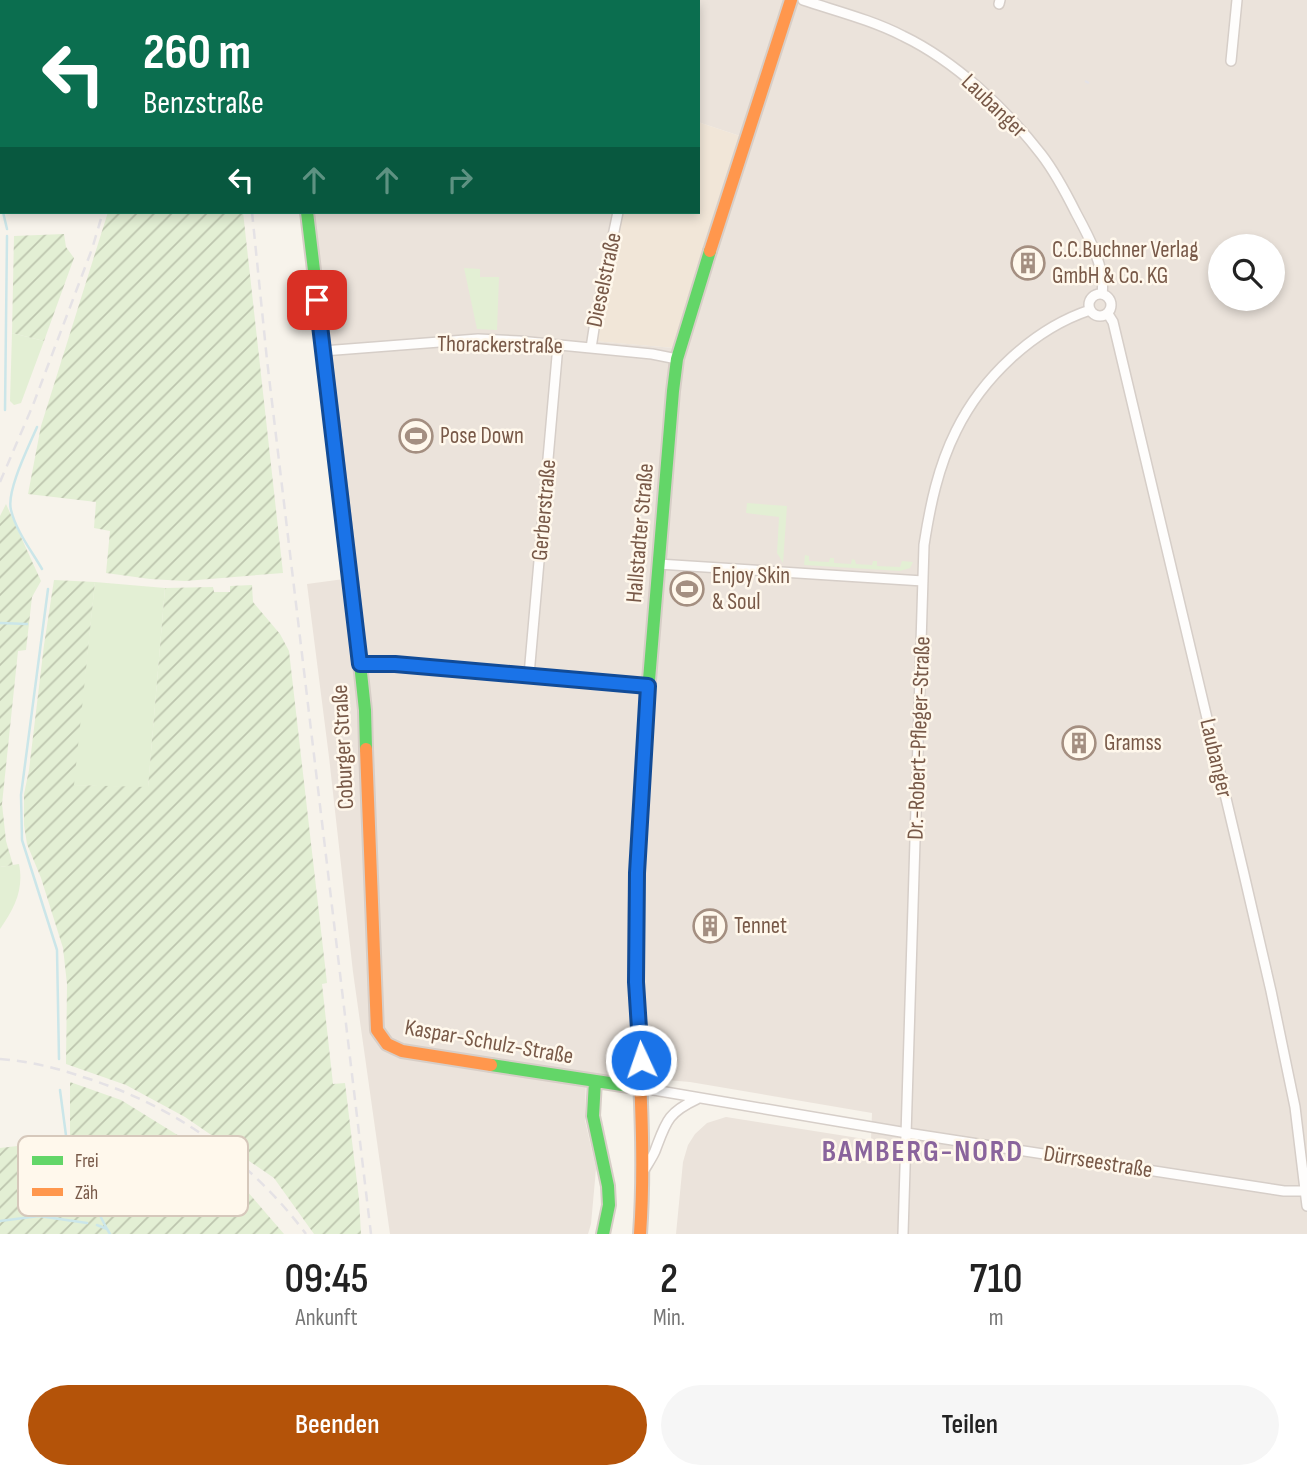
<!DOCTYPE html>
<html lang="de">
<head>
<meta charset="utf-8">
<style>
	:root { --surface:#fff; --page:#f6f6f6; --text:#222; --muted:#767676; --accent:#b45309 }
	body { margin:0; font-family:"Sofia Sans Condensed",sans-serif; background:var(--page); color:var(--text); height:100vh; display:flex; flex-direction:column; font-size:26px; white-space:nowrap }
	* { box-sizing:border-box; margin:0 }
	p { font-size:23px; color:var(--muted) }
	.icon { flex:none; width:38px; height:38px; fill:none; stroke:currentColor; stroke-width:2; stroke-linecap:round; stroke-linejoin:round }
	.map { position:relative; height:1234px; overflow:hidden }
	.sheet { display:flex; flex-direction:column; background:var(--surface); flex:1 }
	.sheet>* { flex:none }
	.banner { position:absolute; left:0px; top:0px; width:700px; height:214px; box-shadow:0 4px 10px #0003; background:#0b6e4f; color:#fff; overflow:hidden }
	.tools { position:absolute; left:1208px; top:234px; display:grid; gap:14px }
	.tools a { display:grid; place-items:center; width:77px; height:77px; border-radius:50%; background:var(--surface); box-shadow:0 4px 10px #0003; font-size:35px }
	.pin { position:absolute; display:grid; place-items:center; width:60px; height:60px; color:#fff; margin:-30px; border-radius:14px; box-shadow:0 4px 10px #0006 }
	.me { position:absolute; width:77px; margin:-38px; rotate:357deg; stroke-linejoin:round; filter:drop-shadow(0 0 5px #0008) }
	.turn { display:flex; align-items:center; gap:24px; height:147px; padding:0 28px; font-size:32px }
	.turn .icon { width:91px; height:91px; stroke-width:2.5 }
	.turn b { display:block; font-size:49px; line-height:60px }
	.lanes { display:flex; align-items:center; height:66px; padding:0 28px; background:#0003; justify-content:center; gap:35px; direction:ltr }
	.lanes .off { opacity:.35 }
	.eta { display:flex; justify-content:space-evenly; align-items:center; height:119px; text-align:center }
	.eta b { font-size:42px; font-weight:600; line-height:49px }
	.primary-button { display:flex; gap:14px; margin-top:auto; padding:14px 28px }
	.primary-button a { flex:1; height:80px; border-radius:42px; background:var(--accent); color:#fff; font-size:28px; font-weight:600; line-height:80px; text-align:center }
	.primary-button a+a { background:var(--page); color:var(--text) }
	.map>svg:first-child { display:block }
	.residential { fill:#f1e6d8 }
	.industrial { fill:#ebe3db; fill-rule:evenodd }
	.grass { fill:#e3efd4 }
	.garden { fill:url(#garden-furrows) }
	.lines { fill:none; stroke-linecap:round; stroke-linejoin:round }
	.stream { stroke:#cbe6e9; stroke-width:2.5 }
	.street-casing { stroke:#d6cec8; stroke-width:12 }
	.fast-casing { stroke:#d7cec7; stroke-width:16 }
	.slow-casing { stroke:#d7cec7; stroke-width:16 }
	.street { stroke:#fefdfc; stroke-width:9 }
	.fast { stroke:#63d668; stroke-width:12 }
	.slow { stroke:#ff974d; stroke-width:12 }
	.rail { stroke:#e5e2e5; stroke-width:2.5; stroke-dasharray:10 7; stroke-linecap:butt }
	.route-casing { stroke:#114b97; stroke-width:18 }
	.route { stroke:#1a73e8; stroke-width:12 }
	.labels { text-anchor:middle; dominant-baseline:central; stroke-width:5; stroke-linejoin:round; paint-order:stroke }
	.street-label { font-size:23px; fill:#785948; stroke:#fff8ec }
	.poi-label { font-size:23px; fill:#785948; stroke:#fff8ec; text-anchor:start }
	.district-label { font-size:30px; font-weight:bold; letter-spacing:2px; fill:#89649c; stroke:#fff8ec }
	.key { fill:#fff8ec; stroke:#d6c8bb; stroke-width:2 }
	.key-label { font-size:19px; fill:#785948 }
</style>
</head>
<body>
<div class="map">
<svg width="1307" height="1234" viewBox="0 0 1307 1234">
	<defs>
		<pattern id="garden-furrows" width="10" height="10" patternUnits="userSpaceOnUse" patternTransform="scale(1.75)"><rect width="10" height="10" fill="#e3efd4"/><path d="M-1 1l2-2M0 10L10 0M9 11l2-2" fill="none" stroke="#bdc5ae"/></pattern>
	</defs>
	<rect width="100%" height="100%" fill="#f7f3eb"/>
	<path class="residential" d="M698,122L752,140L685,349L593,341L621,212H698Z"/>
	<path class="industrial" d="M291,0H1307V1234H676L683,1162L688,1145L695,1134L707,1123L726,1117L871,1140L872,1113L690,1082L586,1073L585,1120L596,1169L591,1224L588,1234H390L353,972L329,757L307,584L359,577L338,418L314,212H621L594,341L685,349L752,140L698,122V2H292ZM1220,247H1272V299H1220Z"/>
	<path class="grass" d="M464,268L480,269V277H499L497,330L477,329Z
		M12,333L44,341L21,403L14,405L10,401Z
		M747,503L787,506L783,563L777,553L779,517L746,513Z
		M805,555L809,556V561L829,562L830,558H834V563L851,564L852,559L855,560L856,564L872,565L873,561H877V566L900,567L902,561L913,562L910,568L900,571L804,565Z
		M95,582L165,588L148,788L73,785Z
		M19,864C24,889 15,908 0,929V867Z"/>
	<path class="garden" d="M108,212H243L283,573L185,581L150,579L106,573L110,531L94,528L96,502L28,494L41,426Z
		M64,234L66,247L74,258L44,341L12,333L14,236Z
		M6,504L41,581L32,597L26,650L18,651L2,804L6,841L13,865L0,867V516Z
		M54,580L95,582L74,785L148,787L165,588L213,587L214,592H230V586L252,585L253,602L280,634L289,651L327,983L322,984L333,1084L345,1083L359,1199L361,1234H314L274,1178L185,1117L126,1085L66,1064L67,984L63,948L41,878L27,844L24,825V794L29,770L44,645Z
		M70,1082L121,1100L184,1139L233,1175L284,1234H0V1148L70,1140Z"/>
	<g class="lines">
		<path class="stream" d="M0,195L2,204
			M3,212L7,229
			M5,410L7,236
			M37,427C29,446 6,491 11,510C16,531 31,550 42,569
			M48,589L21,795L22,840L57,950L59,1059
			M0,623L27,624
			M60,1090L67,1143L83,1183L107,1229
			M0,1221L39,1216L87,1223
			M97,1225L107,1229L110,1234"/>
		<defs>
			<path id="street" d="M803,0C836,11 872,20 903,36C955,61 1006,109 1041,154C1055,172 1066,193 1076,213C1088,235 1106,268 1102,294
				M999,4L1000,0
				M1231,61L1237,0
				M1089 305a11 11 0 1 1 22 0a11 11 0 1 1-22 0Z
				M1108,314L1113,322L1243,870L1271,991L1295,1107L1307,1206
				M591,348L595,322L618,212
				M323,351L478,339L519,341L652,354L677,359
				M658,564L923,581
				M360,664H395L648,686
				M529,675L558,345
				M642,1088L907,1133L1284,1191H1306
				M643,1172C647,1165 652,1158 655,1151C666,1122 667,1113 697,1099
				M903,1234L924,545C930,506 938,467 956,431C982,378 1033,329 1090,310"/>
			<path id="fast" d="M283,0L284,2
				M307,212L350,570L365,710L366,749
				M636,896L648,692L673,391L677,359L710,251
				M491,1065L642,1088
				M595,1081L593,1116L608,1186L609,1205L603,1234"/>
			<path id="slow" d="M710,251L791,0
				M366,749L377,1030L387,1044L402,1051L491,1065
				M636,896C632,1009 648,1121 640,1234"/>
		</defs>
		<use href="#street" class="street-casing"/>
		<use href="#fast" class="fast-casing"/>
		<use href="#slow" class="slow-casing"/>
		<use href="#street" class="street"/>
		<use href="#fast" class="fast"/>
		<use href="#slow" class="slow"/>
		<path class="rail" d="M240,0V2
			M165,2V0
			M1085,81L1089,83
			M252,212L267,360L371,1234
			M0,482L33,405L92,249L103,212
			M0,1059C28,1061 57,1068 83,1077C173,1105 250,1159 306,1234"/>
	</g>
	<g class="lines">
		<defs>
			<path id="route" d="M317,300L360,664H395L648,686L637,873L636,982L641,1060"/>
		</defs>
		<use href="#route" class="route-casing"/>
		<use href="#route" class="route"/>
	</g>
	<defs>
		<symbol id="building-ring" viewBox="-11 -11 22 22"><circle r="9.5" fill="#fff8ec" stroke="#a48f81" stroke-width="1.5"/><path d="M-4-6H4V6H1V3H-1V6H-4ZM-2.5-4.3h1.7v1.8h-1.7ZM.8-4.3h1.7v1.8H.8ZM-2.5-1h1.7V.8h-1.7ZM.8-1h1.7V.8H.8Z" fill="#a48f81"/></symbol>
		<symbol id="stadium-ring" viewBox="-11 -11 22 22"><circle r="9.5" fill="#fff8ec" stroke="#a48f81" stroke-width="1.5"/><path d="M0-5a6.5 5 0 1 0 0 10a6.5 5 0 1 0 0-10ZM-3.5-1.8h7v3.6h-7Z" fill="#a48f81"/></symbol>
	</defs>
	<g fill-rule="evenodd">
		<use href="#building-ring" x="1009" y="244" width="38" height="38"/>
		<use href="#stadium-ring" x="397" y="417" width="38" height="38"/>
		<use href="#stadium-ring" x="668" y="570" width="38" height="38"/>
		<use href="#building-ring" x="1060" y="724" width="38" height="38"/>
		<use href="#building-ring" x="691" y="907" width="38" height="38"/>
	</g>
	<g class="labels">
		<g class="street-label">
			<text transform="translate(994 106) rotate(44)">Laubanger</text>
			<text transform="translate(604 280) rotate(-78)">Dieselstraße</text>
			<text transform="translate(500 345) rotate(1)">Thorackerstraße</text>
			<text transform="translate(544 510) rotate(-85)">Gerberstraße</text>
			<text transform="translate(640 533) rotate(-85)">Hallstadter Straße</text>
			<text transform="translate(919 738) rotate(-88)">Dr.-Robert-Pfleger-Straße</text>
			<text transform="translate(343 747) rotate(-93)">Coburger Straße</text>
			<text transform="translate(1216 758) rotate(77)">Laubanger</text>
			<text transform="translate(489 1042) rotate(10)">Kaspar-Schulz-Straße</text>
			<text transform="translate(1098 1162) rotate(9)">Dürrseestraße</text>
		</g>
		<g class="poi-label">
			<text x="1052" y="250">C.C.Buchner Verlag<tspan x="1052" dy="26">GmbH &amp; Co. KG</tspan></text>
			<text x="440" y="436">Pose Down</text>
			<text x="712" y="576">Enjoy Skin<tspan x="712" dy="26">&amp; Soul</tspan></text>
			<text x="1104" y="743">Gramss</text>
			<text x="734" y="926">Tennet</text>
		</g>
		<g class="district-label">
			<text x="923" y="1152">BAMBERG-NORD</text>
		</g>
	</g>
	<rect x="18" y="1136" width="230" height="80" rx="10" class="key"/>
	<rect x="32" y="1156" width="31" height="9" fill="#63d668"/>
	<rect x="32" y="1188" width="31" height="8" fill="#ff974d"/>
	<g class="key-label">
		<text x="75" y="1167">Frei</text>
		<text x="75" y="1199">Zäh</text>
	</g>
</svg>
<div class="tools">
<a><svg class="icon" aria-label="search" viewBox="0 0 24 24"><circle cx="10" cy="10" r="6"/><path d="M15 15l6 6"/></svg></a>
</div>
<div class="pin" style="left:317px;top:300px;background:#d93025"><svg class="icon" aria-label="arrive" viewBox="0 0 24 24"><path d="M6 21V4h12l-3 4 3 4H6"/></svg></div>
<svg class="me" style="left:641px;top:1060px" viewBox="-20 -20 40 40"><circle r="17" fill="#1a73e8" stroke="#fff" stroke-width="3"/><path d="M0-11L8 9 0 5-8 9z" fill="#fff"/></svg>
<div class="banner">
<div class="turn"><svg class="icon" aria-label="left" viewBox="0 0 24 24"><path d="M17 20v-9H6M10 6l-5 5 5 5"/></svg><div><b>260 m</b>Benzstraße</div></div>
<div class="lanes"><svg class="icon" aria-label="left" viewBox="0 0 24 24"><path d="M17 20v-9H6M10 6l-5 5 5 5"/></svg><svg class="icon off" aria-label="ahead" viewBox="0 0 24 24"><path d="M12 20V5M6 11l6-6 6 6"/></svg><svg class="icon off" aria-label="ahead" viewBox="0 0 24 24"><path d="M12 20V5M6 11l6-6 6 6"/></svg><svg class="icon off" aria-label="right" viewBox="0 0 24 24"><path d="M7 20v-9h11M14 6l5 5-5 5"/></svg></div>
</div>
</div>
<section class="sheet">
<div class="eta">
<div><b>09:45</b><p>Ankunft</p></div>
<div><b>2</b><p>Min.</p></div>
<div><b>710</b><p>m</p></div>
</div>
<div class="primary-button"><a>Beenden</a><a>Teilen</a></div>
</section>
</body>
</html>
